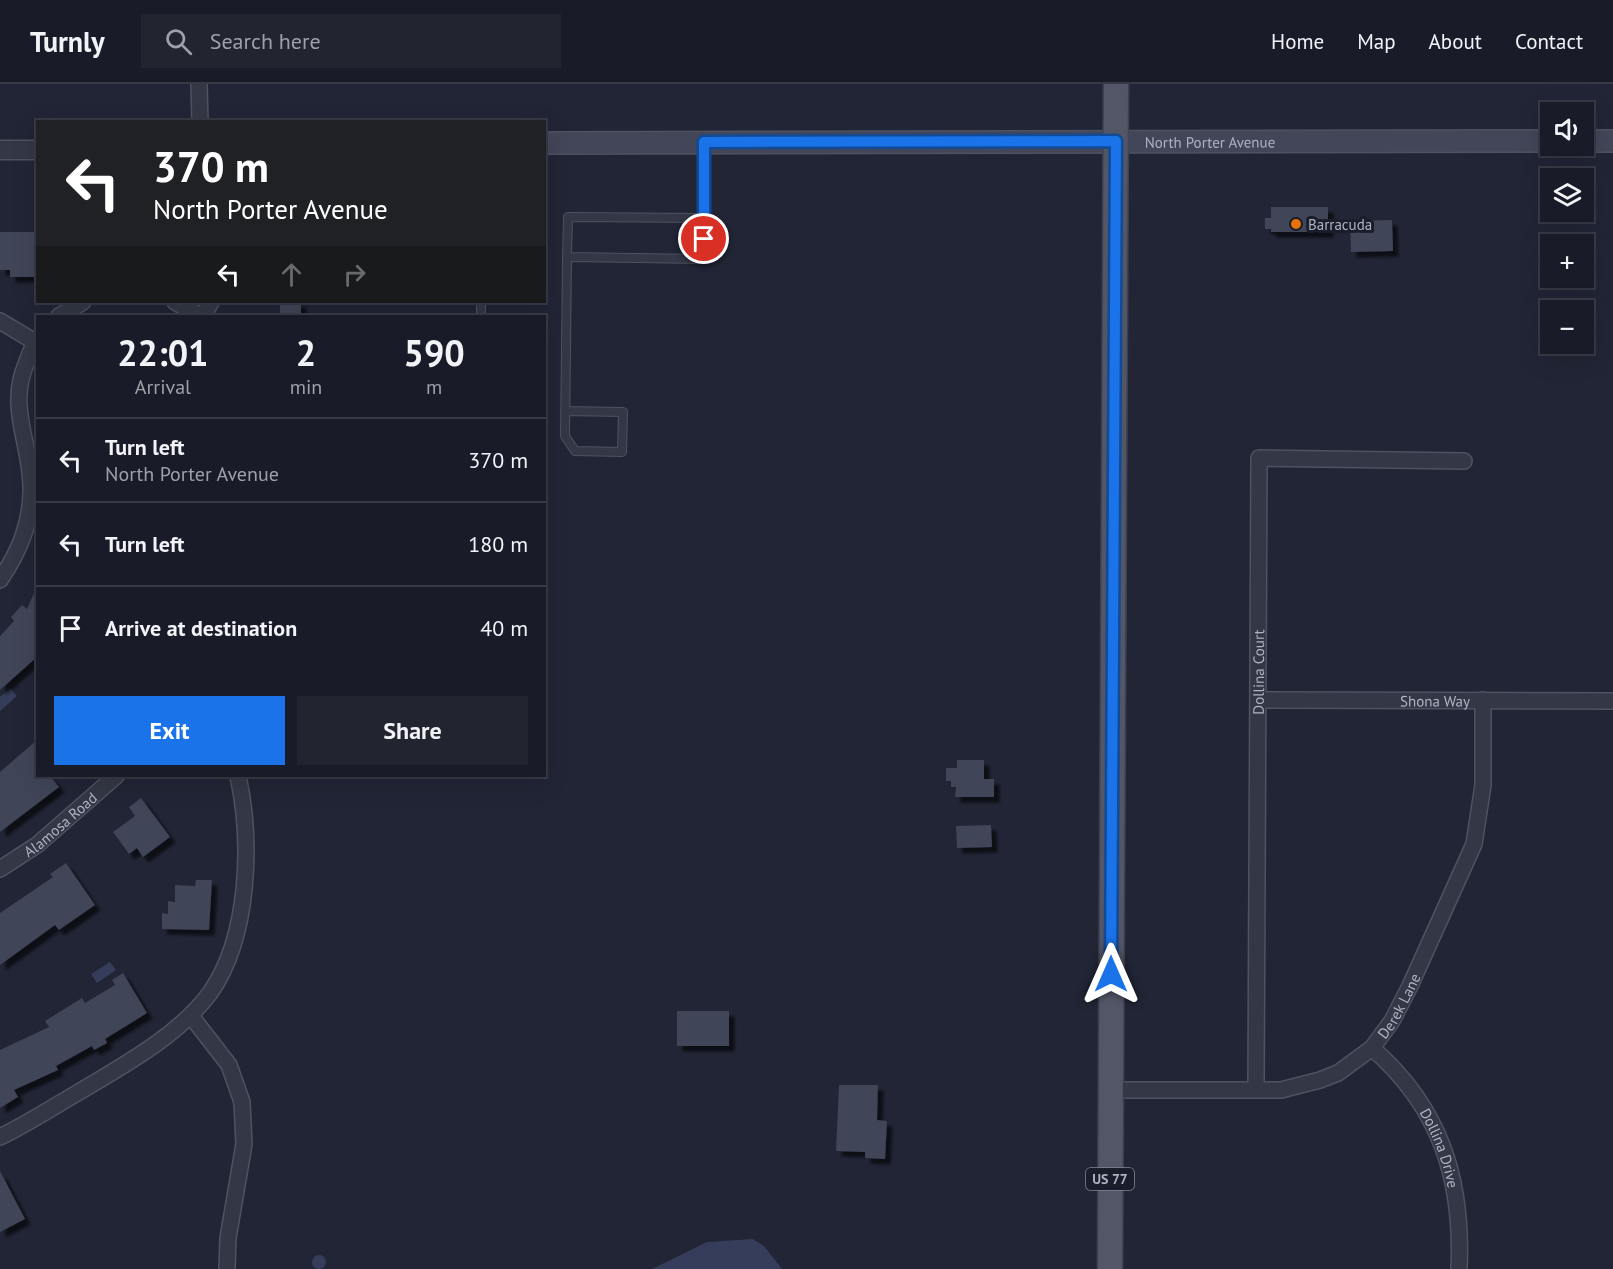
<!DOCTYPE html>
<html lang="en">
<head>
<meta charset="utf-8">
<style>
	:root { --surface:#191c28; --page:#222530; --text:#f1f3f6; --muted:#9fa1a8; --line:#373a45; --accent:#1a73e8 }
	body { margin:0; font-family:"PT Sans",sans-serif; background:var(--page); color:var(--text); height:100vh; display:flex; flex-direction:column; font-size:22px; white-space:nowrap }
	* { box-sizing:border-box; margin:0 }
	p { font-size:20px; color:var(--muted) }
	.icon { flex:none; width:33px; height:33px; fill:none; stroke:currentColor; stroke-width:2; stroke-linecap:round; stroke-linejoin:round }
	.map { position:relative; flex:1; overflow:hidden }
	.drawer { position:absolute; left:36px; top:231px; width:510px; height:462px; display:flex; flex-direction:column; background:var(--surface); border-radius:0px; box-shadow:0 6px 24px #0002,0 0 0 2px var(--line) }
	.drawer>* { flex:none }
	.guide { position:absolute; left:36px; top:36px; width:510px; height:183px; border-radius:0px; box-shadow:0 6px 24px #0002,0 0 0 2px var(--line); background:#202124; color:#fff; overflow:hidden }
	.fabs { position:absolute; left:1540px; top:18px; display:grid; gap:12px }
	.fabs a { display:grid; place-items:center; width:54px; height:54px; border-radius:0px; background:var(--surface); box-shadow:0 6px 24px #0002,0 0 0 2px var(--line); font-size:30px }
	.pin { position:absolute; display:grid; place-items:center; width:51px; height:51px; color:#fff; margin:-26px; border:3px solid #fff; border-radius:50%; box-shadow:0 2px 6px #0007 }
	.me { position:absolute; width:66px; margin:-33px; rotate:0deg; stroke-linejoin:round; filter:drop-shadow(0 0 4px #0008) }
	.turn { display:flex; align-items:center; gap:21px; height:126px; padding:0 18px; font-size:27px }
	.turn .icon { width:78px; height:78px; stroke-width:2.5 }
	.turn b { display:block; font-size:42px; line-height:51px }
	.lanes { display:flex; align-items:center; height:57px; padding:0 18px; background:#0003; justify-content:center; gap:30px; direction:ltr }
	.lanes .off { opacity:.35 }
	.eta { display:flex; justify-content:space-evenly; align-items:center; height:102px; text-align:center }
	.eta b { font-size:36px; font-weight:600; line-height:42px }
	.primary-button { display:flex; gap:12px; margin-top:auto; padding:12px 18px }
	.primary-button a { flex:1; height:69px; border-radius:0px; background:var(--accent); color:#fff; font-size:24px; font-weight:600; line-height:69px; text-align:center }
	.primary-button a+a { background:var(--page); color:var(--text) }
	ul { padding:0; list-style:none }
	li { display:flex; align-items:center; gap:18px; height:84px; padding:0 18px; border-top:2px solid var(--line) }
	li div { flex:1 }
	li b { display:block; font-size:22px }
	li em { font-style:normal }
	header { display:flex; align-items:center; gap:36px; box-sizing:border-box; height:84px; padding:0 30px; background:var(--surface); border-bottom:2px solid var(--line) }
	header strong { font-size:28px }
	nav { display:flex; gap:33px; margin-inline-start:auto; font-size:21px }
	.search { width:420px; height:54px; background:var(--page); display:flex; align-items:center; gap:15px; box-sizing:border-box; padding:0 21px; border-radius:0px; color:var(--muted); font-size:22px }
	.map>svg:first-child { display:block }
	.water { fill:#353d5b }
	.building { fill:#3f4458; filter:url(#shadow) }
	.lines { fill:none; stroke-linecap:round; stroke-linejoin:round }
	.service-casing { stroke:#4e5261; stroke-width:10 }
	.minor-casing { stroke:#4e5261; stroke-width:18 }
	.tertiary-casing { stroke:#4e5261; stroke-width:21 }
	.secondary-casing { stroke:#4e5261; stroke-width:24 }
	.primary-casing { stroke:#3d414f; stroke-width:27 }
	.service { stroke:#343846; stroke-width:8 }
	.minor { stroke:#343846; stroke-width:15 }
	.tertiary { stroke:#343846; stroke-width:18 }
	.secondary { stroke:#424658; stroke-width:21 }
	.primary { stroke:#525666; stroke-width:24 }
	.route-casing { stroke:#114b97; stroke-width:15 }
	.route { stroke:#1a73e8; stroke-width:10 }
	.food-dot { fill:#e8710a; stroke:#1a1d2a; stroke-width:2 }
	.labels { text-anchor:middle; dominant-baseline:central; stroke-width:6; stroke-linejoin:round; paint-order:stroke }
	.shield { fill:#1a1d2a; stroke:#828595; stroke-width:1.5 }
	.shield-label { font-size:14px; font-weight:bold; fill:#aeb2c3 }
	.street-label { font-size:15px; fill:#aeb2c3; stroke:#1a1d2a }
	.poi-label { font-size:15px; fill:#aeb2c3; stroke:#1a1d2a; text-anchor:start }
</style>
</head>
<body>
<header>
<strong>Turnly</strong>
<div class="search"><svg class="icon" aria-label="search" viewBox="0 0 24 24"><circle cx="10" cy="10" r="6"/><path d="M15 15l6 6"/></svg>Search here</div>
<nav><a>Home</a><a>Map</a><a>About</a><a>Contact</a></nav>
</header>
<div class="map">
<svg width="1613" height="1185" viewBox="0 0 1613 1185">
	<defs>
		<filter id="shadow"><feDropShadow dx="5.5" dy="5.5" stdDeviation="1.5" flood-color="#0009"/></filter>
	</defs>
	<rect width="100%" height="100%" fill="#212535"/>
	<path class="water" d="M10,604L17,612L0,627V613Z
		M110,878L116,886L97,899L91,890Z
		M753,1155L764,1162L782,1185H652L707,1158Z
		M312 1178a7 7 0 1 1 14 0a7 7 0 1 1-14 0Z"/>
	<path class="building" d="M1271,123H1328V148H1271V145H1265V134H1271Z
		M1392,136L1393,167L1351,168L1350,137Z
		M0,148H38V193H10V186H0Z
		M280,218H301V232H280Z
		M38,500V572L0,606V552L14,537L11,533L22,521L27,525Z
		M38,655V692H50L59,703L0,748V688Z
		M957,676H984V695H994V713H955L956,703H951V697H946V684H957Z
		M141,714L170,753L143,773L137,764L129,770L113,748L135,732L129,723Z
		M991,741L992,763L957,764L956,742Z
		M66,779L95,821L59,846L55,841L0,881V829L53,793L50,790Z
		M196,796H212L209,846L162,845V829L168,830V817L175,818V801L195,802Z
		M123,889L147,929L105,955L107,959L94,966L92,962L56,982L58,986L14,1006L18,1013L0,1024V966L49,943L45,937L82,914L85,919L115,901L112,896Z
		M677,927H729V962H677Z
		M839,1001H878L877,1036L887,1037L885,1075L865,1074V1068L836,1067Z
		M0,1087L25,1135L0,1148Z"/>
	<g class="lines">
		<defs>
			<path id="service" d="M567,173L568,133L704,134
				M481,232V218
				M565,327L623,328L622,368L575,367L565,352L567,173L704,175V60"/>
			<g id="minor">
				<path d="M199,0L200,38"/>
				<path d="M175,218L201,232"/>
				<path d="M59,232L83,218"/>
				<path d="M203,232L211,218"/>
				<path d="M0,237L35,258"/>
				<path d="M0,496C19,468 31,440 31,406C32,362 7,324 26,280C29,272 32,262 38,255"/>
				<path id="s1" d="M1258,616L1613,617"/>
				<path id="s2" d="M0,785L37,761L116,692"/>
				<path d="M191,932L229,981L242,1018L244,1060L228,1154L227,1185"/>
				<path id="s3" d="M1372,964C1441,1024 1463,1096 1459,1185"/>
				<path id="s4" d="M1111,1006H1281L1320,996L1338,989L1372,964L1392,937L1410,902L1474,760L1483,701V616"/>
				<path id="s5" d="M1256,1006L1259,374L1464,377"/>
				<path d="M0,1053C27,1040 53,1023 79,1008C124,981 178,952 210,909C250,852 252,756 238,692"/>
			</g>
			<path id="tertiary" d="M0,66H38"/>
			<g id="secondary">
				<path d="M1584,57H1613"/>
				<path id="s6" d="M544,59L1551,57"/>
			</g>
			<path id="primary" d="M1110,1185L1116,0"/>
		</defs>
		<use href="#service" class="service-casing"/>
		<use href="#minor" class="minor-casing"/>
		<use href="#tertiary" class="tertiary-casing"/>
		<use href="#secondary" class="secondary-casing"/>
		<use href="#primary" class="primary-casing"/>
		<use href="#service" class="service"/>
		<use href="#minor" class="minor"/>
		<use href="#tertiary" class="tertiary"/>
		<use href="#secondary" class="secondary"/>
		<use href="#primary" class="primary"/>
	</g>
	<g class="lines">
		<defs>
			<path id="route" d="M704,155V58L1116,57L1111,890"/>
		</defs>
		<use href="#route" class="route-casing"/>
		<use href="#route" class="route"/>
	</g>
	<circle class="food-dot" cx="1296" cy="140" r="6"/>
	<g class="labels">
		<rect class="shield" x="1086" y="1084" width="48" height="22" rx="4.5"/>
		<g class="shield-label">
			<text x="1110" y="1095">US 77</text>
		</g>
		<g class="street-label">
			<text stroke="none"><textPath href="#s6" startOffset="666">North Porter Avenue</textPath></text>
			<text stroke="none"><textPath href="#s5" startOffset="418">Dollina Court</textPath></text>
			<text stroke="none"><textPath href="#s1" startOffset="177">Shona Way</textPath></text>
			<text stroke="none"><textPath href="#s2" startOffset="75">Alamosa Road</textPath></text>
			<text stroke="none"><textPath href="#s4" startOffset="322">Derek Lane</textPath></text>
			<text stroke="none"><textPath href="#s3" startOffset="123">Dollina Drive</textPath></text>
		</g>
		<g class="poi-label">
			<text x="1308" y="140">Barracuda</text>
		</g>
	</g>
</svg>
<div class="fabs">
<a><svg class="icon" aria-label="sound" viewBox="0 0 24 24"><path d="M4 9h4l5-4v14l-5-4H4zM17 9q2 3 0 6"/></svg></a>
<a><svg class="icon" aria-label="layers" viewBox="0 0 24 24"><path d="M12 4l9 5-9 5-9-5zM3 14l9 5 9-5"/></svg></a>
<a>+</a>
<a>−</a>
</div>
<div class="pin" style="left:704px;top:155px;background:#d93025"><svg class="icon" aria-label="arrive" viewBox="0 0 24 24"><path d="M6 21V4h12l-3 4 3 4H6"/></svg></div>
<svg class="me" style="left:1111px;top:890px" viewBox="-20 -20 40 40"><path d="M0-17L14 15 0 8-14 15z" fill="#1a73e8" stroke="#fff" stroke-width="4"/></svg>
<div class="guide">
<div class="turn"><svg class="icon" aria-label="left" viewBox="0 0 24 24"><path d="M17 20v-9H6M10 6l-5 5 5 5"/></svg><div><b>370 m</b>North Porter Avenue</div></div>
<div class="lanes"><svg class="icon" aria-label="left" viewBox="0 0 24 24"><path d="M17 20v-9H6M10 6l-5 5 5 5"/></svg><svg class="icon off" aria-label="ahead" viewBox="0 0 24 24"><path d="M12 20V5M6 11l6-6 6 6"/></svg><svg class="icon off" aria-label="right" viewBox="0 0 24 24"><path d="M7 20v-9h11M14 6l5 5-5 5"/></svg></div>
</div>
<section class="drawer">
<div class="eta">
<div><b>22:01</b><p>Arrival</p></div>
<div><b>2</b><p>min</p></div>
<div><b>590</b><p>m</p></div>
</div>
<ul>
<li><svg class="icon" aria-label="left" viewBox="0 0 24 24"><path d="M17 20v-9H6M10 6l-5 5 5 5"/></svg><div><b>Turn left</b><p>North Porter Avenue</p></div><em>370 m</em></li>
<li><svg class="icon" aria-label="left" viewBox="0 0 24 24"><path d="M17 20v-9H6M10 6l-5 5 5 5"/></svg><div><b>Turn left</b></div><em>180 m</em></li>
<li><svg class="icon" aria-label="arrive" viewBox="0 0 24 24"><path d="M6 21V4h12l-3 4 3 4H6"/></svg><div><b>Arrive at destination</b></div><em>40 m</em></li>
</ul>
<div class="primary-button"><a>Exit</a><a>Share</a></div>
</section>
</div>
</body>
</html>
